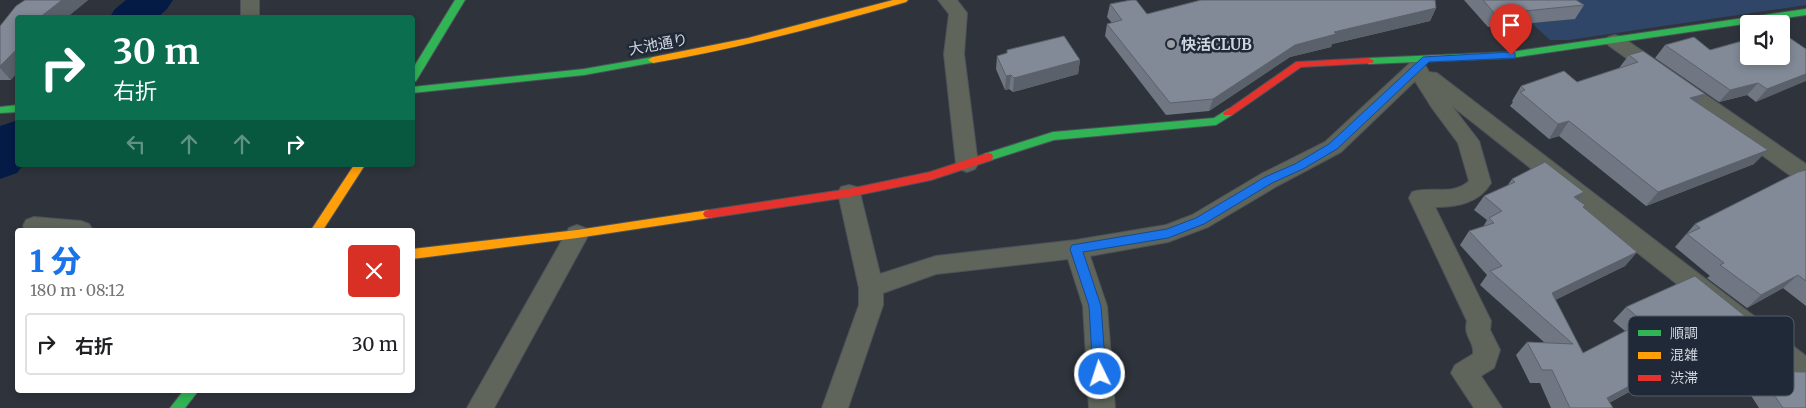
<!DOCTYPE html>
<html lang="ja">
<head>
<meta charset="utf-8">
<style>
	:root { --surface:#fff; --page:#f2f2f2; --text:#202124; --muted:#757577; --line:#e0e0e0; --accent:#1a73e8 }
	body { margin:0; font-family:Merriweather,"Noto Sans JP",serif; background:var(--page); color:var(--text); height:100vh; display:flex; flex-direction:column; font-size:19px; white-space:nowrap }
	* { box-sizing:border-box; margin:0 }
	p { font-size:16px; color:var(--muted) }
	.icon { flex:none; width:28px; height:28px; fill:none; stroke:currentColor; stroke-width:2; stroke-linecap:round; stroke-linejoin:round }
	.map { position:relative; flex:1; overflow:hidden }
	.sheet { position:absolute; left:15px; top:228px; width:400px; height:165px; display:flex; flex-direction:column; background:var(--surface); border-radius:5px; box-shadow:0 2px 8px #0003 }
	.sheet>* { flex:none }
	.banner { position:absolute; left:15px; top:15px; width:400px; height:152px; border-radius:5px; box-shadow:0 2px 8px #0003; background:#0b6e4f; color:#fff; overflow:hidden }
	.controls { position:absolute; left:1740px; top:15px; display:grid; gap:10px }
	.controls a { display:grid; place-items:center; width:50px; height:50px; border-radius:5px; background:var(--surface); box-shadow:0 2px 8px #0003; font-size:25px }
	.pin { position:absolute; display:grid; place-items:center; width:42px; height:42px; color:#fff; margin:-51px -21px; border-radius:50% 50% 50% 0; rotate:-45deg; box-shadow:0 0 5px #0007 }
	.pin .icon { rotate:45deg }
	.me { position:absolute; width:55px; margin:-28px; rotate:356deg; stroke-linejoin:round; filter:drop-shadow(0 0 4px #0008) }
	.turn { display:flex; align-items:center; gap:18px; height:105px; padding:0 15px; font-size:22px }
	.turn .icon { width:65px; height:65px; stroke-width:2.5 }
	.turn b { display:block; font-size:35px; line-height:42px }
	.lanes { display:flex; align-items:center; height:48px; padding:0 15px; background:#0003; justify-content:center; gap:25px; direction:ltr }
	.lanes .off { opacity:.35 }
	.round { display:grid; place-items:center; flex:none; width:52px; height:52px; border-radius:5px; background:var(--page) }
	.summary { display:flex; align-items:center; justify-content:space-between; height:85px; padding:0 15px }
	h1 { font-size:30px; font-weight:800; line-height:38px; color:var(--accent) }
	ul { padding:0; list-style:none }
	li { display:flex; align-items:center; gap:15px; height:62px; margin:0 10px 8px; padding:0 5px; border:2px solid var(--line); border-radius:5px }
	li div { flex:1 }
	li b { display:block; font-size:19px }
	li em { font-style:normal }
	.map>svg:first-child { display:block }
	.green { fill:#2f4669 }
	.lines { fill:none; stroke-linecap:round; stroke-linejoin:round }
	.river { fill:#041b46; fill-rule:evenodd }
	.street-casing { stroke:#4d5259; stroke-width:2 }
	.fast-casing { stroke:#4d5259; stroke-width:2 }
	.slow-casing { stroke:#4d5259; stroke-width:2 }
	.jam-casing { stroke:#4d5259; stroke-width:2 }
	.street { fill:#5f655a; fill-rule:evenodd }
	.fast { fill:#30b455; fill-rule:evenodd }
	.slow { fill:#ff9f0a; fill-rule:evenodd }
	.jam { fill:#e5322d; fill-rule:evenodd }
	.wall { fill:#707782 }
	.shaded-wall { fill:#5b616a }
	.building { fill:#828a97; stroke:#5b616a }
	.route { fill:#1a73e8; stroke:#114b97 }
	.poi-dot { fill:#989da6; stroke:#202937; stroke-width:2 }
	.labels { text-anchor:middle; dominant-baseline:central; stroke-width:5; stroke-linejoin:round; paint-order:stroke }
	.street-label { font-size:15px; fill:#d0d6df; stroke:#202937 }
	.poi-label { font-size:15px; font-weight:bold; fill:#d0d6df; stroke:#202937; text-anchor:start }
	.key { fill:#202937; stroke:#555d69; stroke-width:1 }
	.key-label { font-size:14px; fill:#d0d6df }
</style>
</head>
<body>
<div class="map">
<svg width="1806" height="408" viewBox="0 0 1806 408">
	<rect width="100%" height="100%" fill="#2f343c"/>
	<path class="green" d="M1506,0H1806V5L1569,40H1550Z"/>
	<g class="lines">
		<path class="river" d="M126,0H173L167,9L157,18H109L115,9Z
			M18,120V165H23L17,173L0,179V126Z"/>
		<defs>
			<path id="street" d="M241,0H259V18H241Z
				M938,0H957L967,13L964,54L978,164L975,169L967,172L959,169L956,164L944,54L949,14Z
				M1615,35L1622,37L1806,164V183L1798,181L1608,45L1605,41L1608,37Z
				M1417,62L1424,63L1429,72L1437,73L1806,356V382L1797,379L1452,106L1479,141L1491,183C1479,203 1457,207 1435,207L1491,321L1490,330L1500,350L1494,368L1481,376L1502,408H1474L1451,373L1455,365L1473,354C1475,341 1463,338 1467,321L1409,198L1412,192C1431,186 1453,196 1469,181L1458,143L1432,108L1415,81L1341,152L1277,186L1208,227L1168,242L1090,256L1107,306L1115,408H1089L1083,306L1068,259L936,274L883,293V305L848,408H822L859,305V288L838,193L841,187L849,185L857,187L860,193L880,274L936,256L1076,240L1166,225L1192,215L1261,174L1325,142L1410,63Z
				M34,217L81,221L89,224L93,230H25L23,226L26,220Z
				M577,225L585,228L589,234L494,408H467L569,228Z"/>
			<path id="fast" d="M455,0H465L416,81L412,82V70Z
				M1806,9V15L1511,58L1369,64L1364,61L1369,58L1511,52Z
				M653,57L658,60L656,62L584,75L412,93V87L584,69Z
				M18,105V112L0,113V107Z
				M1228,109L1232,111L1233,113L1232,115L1216,125L1054,140L988,161L983,157L984,154L1053,132L1214,118Z
				M184,390H199L185,408H170Z"/>
			<path id="slow" d="M893,0H908L906,2C823,26 739,48 653,63L648,60L653,57L748,38Z
				M354,165H365L323,230H311Z
				M709,210L713,211L715,214L713,217L709,218L577,238L412,259V249L577,230Z"/>
			<path id="jam" d="M1369,58L1374,61L1372,63L1301,67L1232,115H1224L1223,113L1296,62Z
				M988,153L992,154L993,157L992,160L931,180L849,197L709,218L705,217L703,214L705,211L709,210L849,189L930,172Z"/>
		</defs>
		<use href="#street" class="street-casing"/>
		<use href="#fast" class="fast-casing"/>
		<use href="#slow" class="slow-casing"/>
		<use href="#jam" class="jam-casing"/>
		<use href="#street" class="street"/>
		<use href="#fast" class="fast"/>
		<use href="#slow" class="slow"/>
		<use href="#jam" class="jam"/>
	</g>
	<path class="wall" d="M25,0H88L66,18H18L11,80H0V26Z
		M1464,0H1576L1584,5L1575,19L1488,27Z
		M1110,4L1147,14L1436,8L1430,21L1332,44L1331,47L1290,57L1209,111L1166,115L1105,36L1107,24L1112,23L1107,17Z
		M1665,45L1710,50L1806,49L1756,102L1747,95L1719,102L1655,58Z
		M1007,50L1080,60L1078,74L1013,92L1009,89L1005,90L996,69L997,56L1007,53Z
		M1629,55L1698,103L1754,164L1646,206L1559,136L1549,139L1510,106L1513,102L1512,101L1521,86L1577,82L1619,68Z
		M1806,170V306L1783,288L1747,308L1707,278L1710,276L1675,247L1695,224Z
		M1512,179L1578,200L1584,208L1637,252L1625,266L1555,300L1583,353L1625,331L1613,321L1626,307L1735,333L1664,368L1651,380L1609,403L1613,408H1551L1540,383H1530L1516,355L1527,342L1545,343L1480,285L1487,275L1460,245L1469,231L1483,227L1487,220L1474,210L1484,196L1507,186Z
		M1758,371L1806,408H1759L1743,383Z"/>
	<path class="shaded-wall" d="M62,0H88L66,18H39Z
		M1436,8L1430,21L1332,44L1331,47L1290,57L1209,111L1213,99L1295,45L1334,32Z
		M18,48V72L11,80L0,68V66Z
		M1080,60L1078,74L1013,92L1014,78Z
		M1806,74V81L1756,102L1767,89Z
		M1011,75L1009,89L1005,90L1006,76Z
		M1758,83L1747,95L1719,102L1730,90Z
		M1705,94L1693,108L1690,98Z
		M1569,121L1559,136L1549,139L1558,124Z
		M1768,150L1754,164L1646,206L1658,192Z
		M1584,192L1574,206V197Z
		M1637,252L1625,266L1541,307L1552,293Z
		M1798,275L1783,288L1747,308L1761,295Z
		M1750,320L1735,333L1664,368L1651,380L1599,408L1607,398L1654,366Z"/>
	<path class="building" d="M25,0H62L39,18H18V48L0,66V26L16,6Z
		M1131,0H1136L1147,14L1201,0H1435L1436,8L1334,32L1336,34L1295,45L1213,99L1170,103L1107,24L1122,20L1110,4Z
		M1483,0H1576L1584,5L1495,14Z
		M1781,32L1806,49V74L1767,89L1758,83L1730,90L1665,45L1694,37L1710,50L1749,39V56H1781Z
		M1064,36L1080,60L1014,78L1011,75L1006,76L997,56L1007,53V50Z
		M1643,51L1705,94L1690,98L1768,150L1658,192L1569,121L1558,124L1520,92L1525,90L1521,86L1564,71L1577,82L1638,62L1629,55Z
		M1545,162L1584,192L1574,197L1585,205L1583,207L1637,252L1552,293L1583,353L1643,322L1626,307L1695,276L1750,320L1654,366L1665,367L1607,398L1613,408H1570L1552,370H1542L1527,342L1573,344L1490,271L1502,266L1469,231L1494,223L1489,218L1502,211L1484,196L1515,182L1512,179Z
		M1806,170V281L1798,275L1761,295L1720,265L1724,263L1687,234L1700,228L1695,224L1798,172Z
		M1758,371L1806,372V408H1783Z"/>
	<path class="route" d="M1511,52L1515,53V58L1429,62L1337,149L1303,169L1272,183L1204,224L1168,238L1083,252L1101,306L1106,374L1104,378L1100,380L1095,378L1093,374L1089,306L1070,249L1072,245L1167,229L1196,218L1265,177L1295,164L1329,144L1423,57Z"/>
	<circle class="poi-dot" cx="1171" cy="44" r="5"/>
	<g class="labels">
		<g class="street-label">
			<text transform="translate(658 44) rotate(-10)">大池通り</text>
		</g>
		<g class="poi-label">
			<text x="1181" y="44">快活CLUB</text>
		</g>
	</g>
	<rect x="1628" y="316" width="166" height="80" rx="8" class="key"/>
	<rect x="1638" y="330" width="23" height="6" fill="#30b455"/>
	<rect x="1638" y="352" width="23" height="7" fill="#ff9f0a"/>
	<rect x="1638" y="375" width="23" height="6" fill="#e5322d"/>
	<g class="key-label">
		<text x="1670" y="338">順調</text>
		<text x="1670" y="360">混雑</text>
		<text x="1670" y="383">渋滞</text>
	</g>
</svg>
<div class="controls">
<a><svg class="icon" aria-label="sound" viewBox="0 0 24 24"><path d="M4 9h4l5-4v14l-5-4H4zM17 9q2 3 0 6"/></svg></a>
</div>
<div class="pin" style="left:1511px;top:55px;background:#d93025"><svg class="icon" aria-label="arrive" viewBox="0 0 24 24"><path d="M6 21V4h12l-3 4 3 4H6"/></svg></div>
<svg class="me" style="left:1100px;top:374px" viewBox="-20 -20 40 40"><circle r="17" fill="#1a73e8" stroke="#fff" stroke-width="3"/><path d="M0-11L8 9 0 5-8 9z" fill="#fff"/></svg>
<div class="banner">
<div class="turn"><svg class="icon" aria-label="right" viewBox="0 0 24 24"><path d="M7 20v-9h11M14 6l5 5-5 5"/></svg><div><b>30 m</b>右折</div></div>
<div class="lanes"><svg class="icon off" aria-label="left" viewBox="0 0 24 24"><path d="M17 20v-9H6M10 6l-5 5 5 5"/></svg><svg class="icon off" aria-label="ahead" viewBox="0 0 24 24"><path d="M12 20V5M6 11l6-6 6 6"/></svg><svg class="icon off" aria-label="ahead" viewBox="0 0 24 24"><path d="M12 20V5M6 11l6-6 6 6"/></svg><svg class="icon" aria-label="right" viewBox="0 0 24 24"><path d="M7 20v-9h11M14 6l5 5-5 5"/></svg></div>
</div>
<section class="sheet">
<div class="summary"><div><h1>1 分</h1><p>180 m · 08:12</p></div><a class="round" style="background:#d93025;color:#fff"><svg class="icon" aria-label="close" viewBox="0 0 24 24"><path d="M6 6l12 12M18 6L6 18"/></svg></a></div>
<ul>
<li><svg class="icon" aria-label="right" viewBox="0 0 24 24"><path d="M7 20v-9h11M14 6l5 5-5 5"/></svg><div><b>右折</b></div><em>30 m</em></li>
</ul>
</section>
</div>
</body>
</html>
